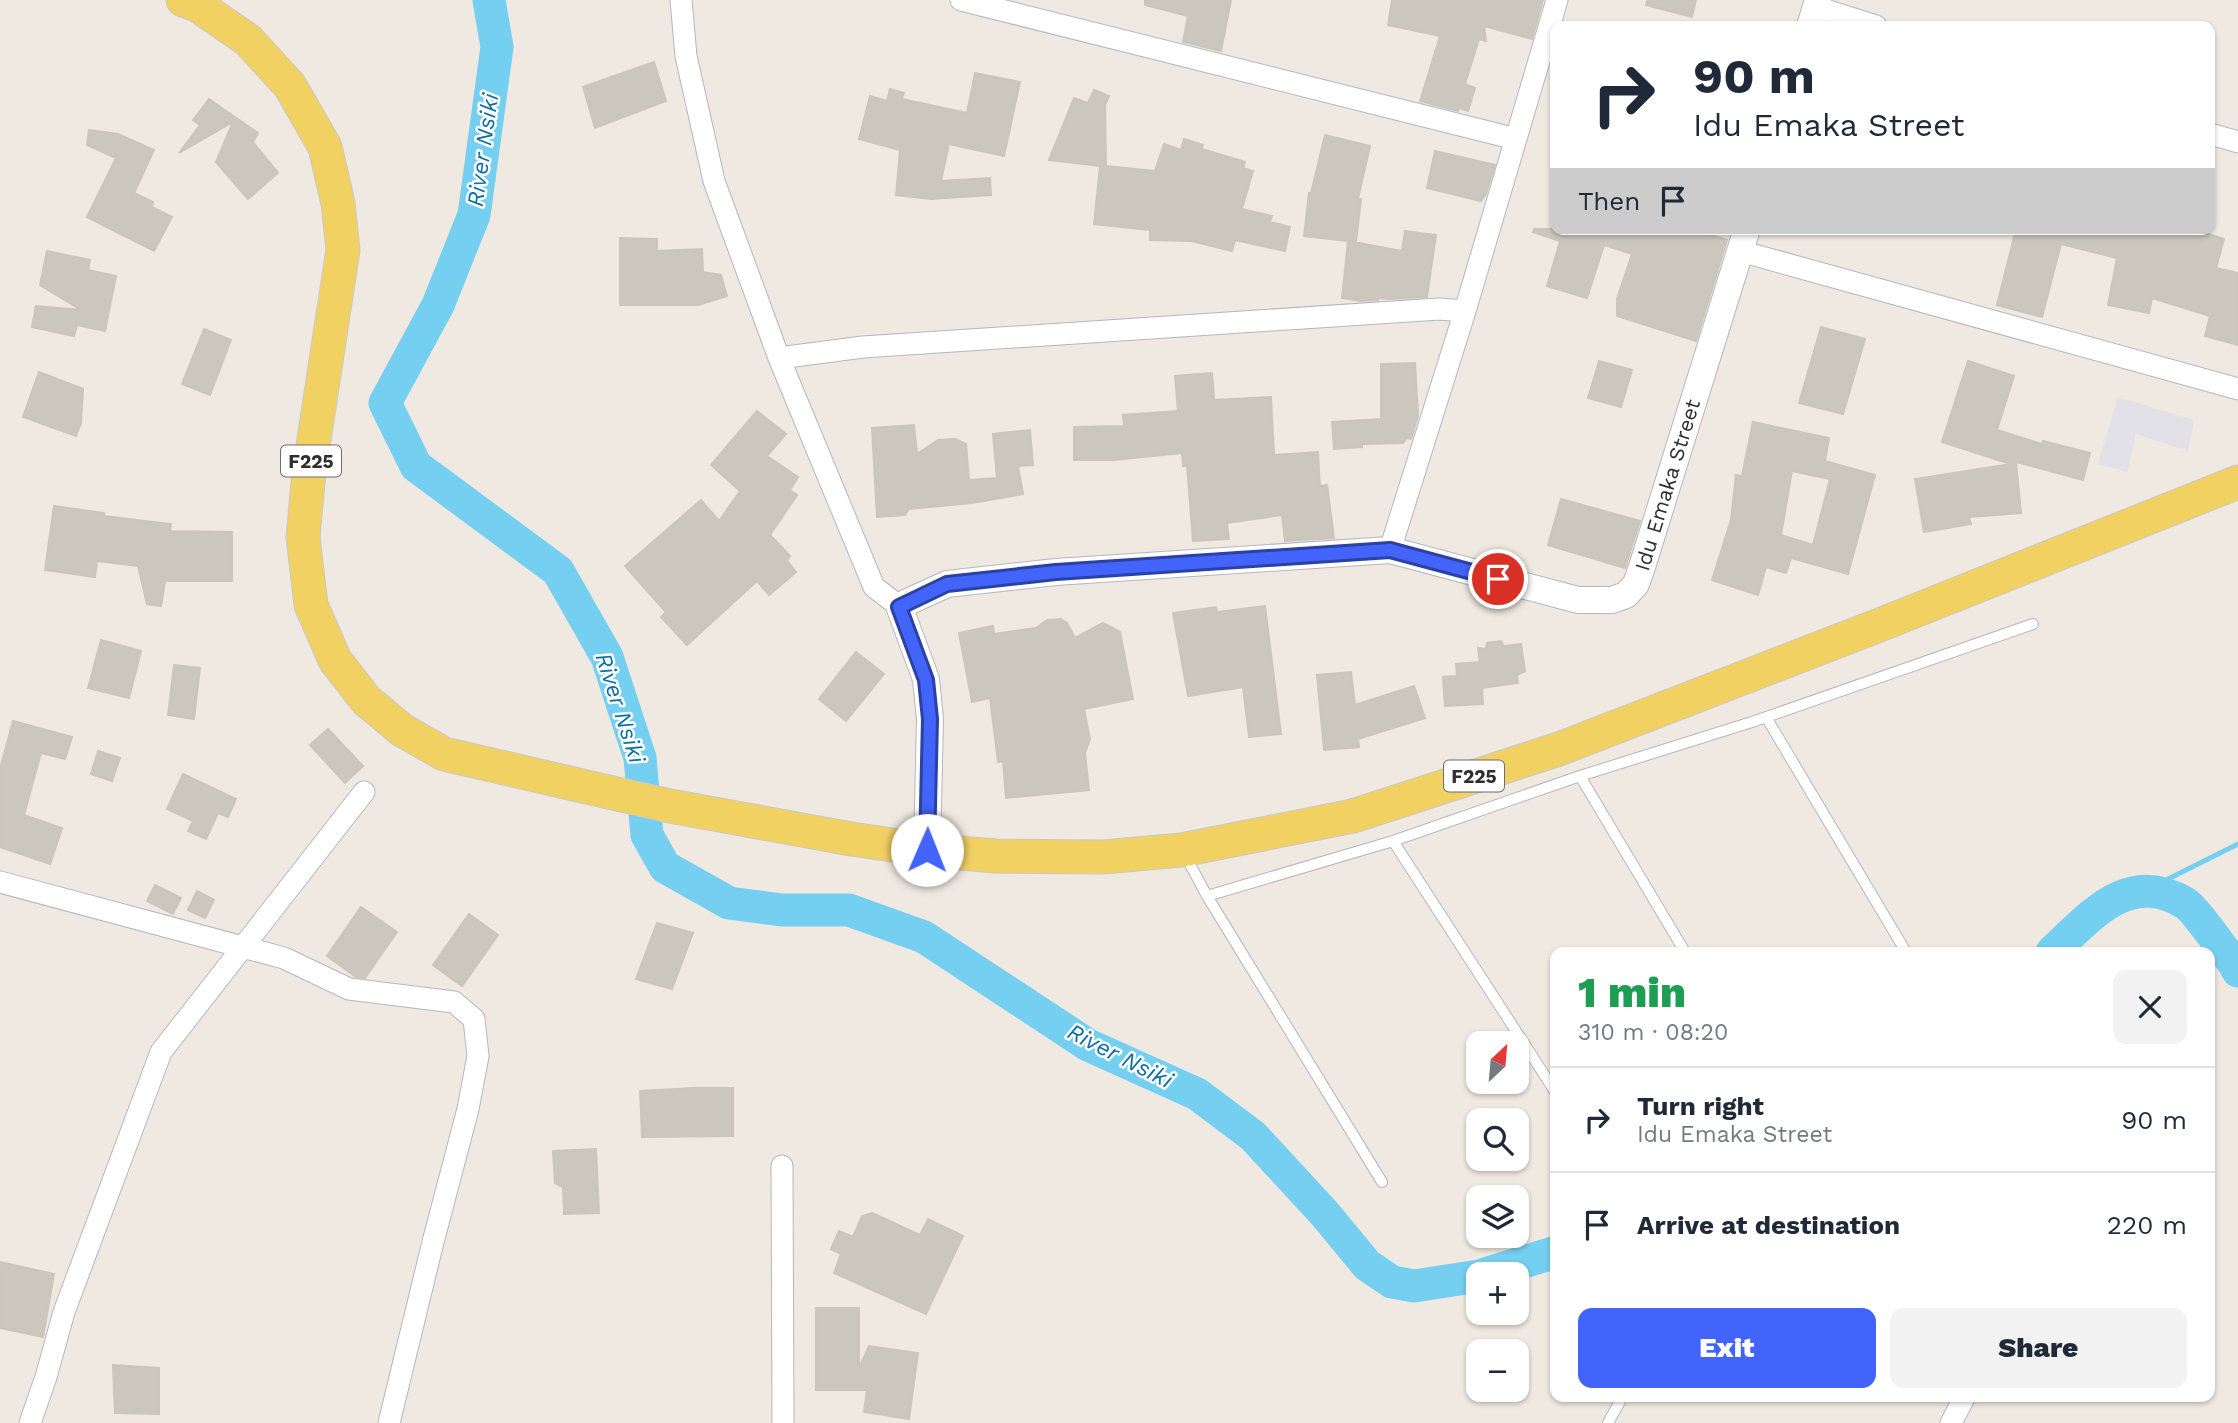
<!DOCTYPE html>
<html lang="en">
<head>
<meta charset="utf-8">
<style>
	:root { --surface:#fff; --page:#f2f2f3; --text:#1f2937; --muted:#747a83; --line:#e0e1e3; --accent:#4264fb }
	body { margin:0; font-family:"Work Sans",sans-serif; background:var(--page); color:var(--text); height:100vh; display:flex; flex-direction:column; font-size:26px; white-space:nowrap }
	* { box-sizing:border-box; margin:0 }
	p { font-size:23px; color:var(--muted) }
	.icon { flex:none; width:38px; height:38px; fill:none; stroke:currentColor; stroke-width:2; stroke-linecap:round; stroke-linejoin:round }
	.map { position:relative; flex:1; overflow:hidden }
	.details { position:absolute; left:1550px; top:947px; width:665px; height:455px; display:flex; flex-direction:column; background:var(--surface); border-radius:14px; box-shadow:0 2px 5px #0004 }
	.details>* { flex:none }
	.guide { position:absolute; left:1550px; top:21px; width:665px; height:214px; border-radius:14px; box-shadow:0 2px 5px #0004; background:#fff; color:var(--text); overflow:hidden }
	.needle { width:46px; rotate:26deg }
	.tools { position:absolute; left:1466px; top:1031px; display:grid; gap:14px }
	.tools a { display:grid; place-items:center; width:63px; height:63px; border-radius:14px; background:var(--surface); box-shadow:0 2px 5px #0004; font-size:35px }
	.pin { position:absolute; display:grid; place-items:center; width:60px; height:60px; color:#fff; margin:-30px; border:4px solid #fff; border-radius:50%; box-shadow:0 2px 7px #0007 }
	.me { position:absolute; width:77px; margin:-38px; rotate:1deg; stroke-linejoin:round; filter:drop-shadow(0 0 5px #0008) }
	.turn { display:flex; align-items:center; gap:24px; height:147px; padding:0 28px; font-size:32px }
	.turn .icon { width:91px; height:91px; stroke-width:2.5 }
	.turn b { display:block; font-size:49px; line-height:60px }
	.then { display:flex; align-items:center; height:66px; padding:0 28px; background:#0003; gap:14px; font-size:26px }
	.round { display:grid; place-items:center; flex:none; width:74px; height:74px; border-radius:14px; background:var(--page) }
	.summary { display:flex; align-items:center; justify-content:space-between; height:119px; padding:0 28px }
	h1 { font-size:42px; font-weight:800; line-height:52px; color:#1e9e55 }
	.action { display:flex; gap:14px; margin-top:auto; padding:14px 28px }
	.action a { flex:1; height:80px; border-radius:14px; background:var(--accent); color:#fff; font-size:28px; font-weight:800; line-height:80px; text-align:center }
	.action a+a { background:var(--page); color:var(--text) }
	ul { padding:0; list-style:none }
	li { display:flex; align-items:center; gap:21px; height:105px; padding:0 28px; border-top:2px solid var(--line) }
	li div { flex:1 }
	li b { display:block; font-size:26px }
	li em { font-style:normal }
	.map>svg:first-child { display:block }
	.industrial { fill:#e3e1e8 }
	.lines { fill:none; stroke-linecap:round; stroke-linejoin:round }
	.stream { stroke:#75cff0; stroke-width:5 }
	.river { stroke:#75cff0; stroke-width:33 }
	.building { fill:#cbc7bf; stroke:#cbc5ba; stroke-width:2; fill-rule:evenodd }
	.service-casing { stroke:#b4b7c1; stroke-width:12 }
	.minor-casing { stroke:#b4b7c1; stroke-width:23 }
	.tertiary-casing { stroke:#b4b7c1; stroke-width:28 }
	.primary-casing { stroke:#c9c9c9; stroke-width:35 }
	.service { stroke:#fff; stroke-width:10 }
	.minor { stroke:#fff; stroke-width:21 }
	.tertiary { stroke:#fff; stroke-width:26 }
	.primary { stroke:#f2d163; stroke-width:33 }
	.route-casing { stroke:#2b41a3; stroke-width:18 }
	.route { stroke:#4264fb; stroke-width:12 }
	.labels { text-anchor:middle; dominant-baseline:central; stroke-width:5; stroke-linejoin:round; paint-order:stroke }
	.shield { fill:#fff; stroke:#6d6d6d; stroke-width:2 }
	.shield-label { font-size:19px; font-weight:bold; fill:#2e2e2e }
	.street-label { font-size:21px; fill:#2e2e2e; stroke:#fff }
	.water-label { font-size:23px; font-style:italic; fill:#0d6fa3; stroke:#fff }
</style>
</head>
<body>
<div class="map">
<svg width="2238" height="1423" viewBox="0 0 2238 1423">
	<rect width="100%" height="100%" fill="#efe9e1"/>
	<path class="industrial" d="M2118,397L2194,420L2188,451L2136,434L2127,472L2098,464Z"/>
	<g class="lines">
		<path class="stream" d="M2148,889L2238,844"/>
		<path class="river" d="M489,0L497,47L474,215L438,305L385,403L416,466L558,571L607,657L640,758L647,835L665,867L729,903L782,910H849L924,937L1088,1045L1197,1094L1253,1136L1325,1214L1367,1265L1392,1282L1414,1286L1479,1276
			M2052,952C2091,916 2128,869 2185,903C2196,910 2223,950 2233,962L2238,971
			M1485,1274L1556,1252"/>
	</g>
	<path class="building" d="M1145,0H1231L1221,51L1183,42L1188,16L1145,5Z
		M1392,0H1543L1532,39L1484,26L1486,41L1479,39L1465,84L1475,88L1468,111L1459,108L1458,111L1420,101L1440,36L1388,25Z
		M1647,0H1696L1692,17L1646,5Z
		M654,62L666,101L595,128L583,87Z
		M975,73L1020,82L1004,156L949,144L941,181L990,178L991,195L931,199L896,195L900,150L859,139L870,96L887,101L890,89L904,93L902,99L967,113Z
		M1094,90L1109,96L1105,105L1106,166L1155,171L1164,144L1181,150L1184,139L1203,145L1202,149L1245,162L1243,168L1253,171L1242,209L1272,216L1270,222L1290,227L1285,251L1235,240L1232,251L1191,241L1150,240V230L1094,224L1100,166L1049,160L1074,98L1088,103Z
		M209,99L258,133L253,142L278,173L248,199L216,162L233,122L179,153L200,125L193,120Z
		M89,130L118,134L154,150L134,193L153,202L152,207L172,217L154,251L87,217L116,158L87,145Z
		M1325,135L1370,146L1358,199H1361L1356,242L1304,236L1309,193H1311Z
		M1435,151L1495,165L1486,194L1481,201L1427,188Z
		M1534,229H1692L1727,240L1696,341L1617,316V299L1632,254L1604,245L1587,298L1547,286L1560,241L1533,232Z
		M2016,229H2174L2173,232L2196,230L2224,239L2216,268L2238,273V345L2205,336L2210,316L2152,298L2149,313L2108,305L2117,258L2061,244L2042,317L1997,305Z
		M1405,231L1436,235L1427,297L1389,299L1378,298V300L1360,301L1342,298L1348,241L1402,251Z
		M620,238L657,239V251L702,249L703,272L721,275L727,296L698,305H620Z
		M47,251L90,260L88,270L116,276L105,331L77,325L74,336L32,327L36,306L81,310L40,285Z
		M1821,327L1865,339L1843,414L1799,403Z
		M204,329L231,340L210,395L182,384Z
		M1599,361L1632,370L1621,407L1588,398Z
		M1968,361L2014,376L1997,430L2042,444L2043,441L2090,453L2083,480L2016,462L2021,513L1969,517L1971,524L1924,532L1915,479L2011,464L1942,442Z
		M1415,363L1418,416L1411,439L1407,438L1403,443L1362,444V447L1334,449L1332,422L1381,419V364Z
		M39,372L83,389L81,423L76,436L23,417Z
		M1212,373L1214,400L1271,397L1274,455L1318,452L1320,486L1327,485L1334,538L1285,541L1282,515L1227,523L1229,539L1193,541L1187,466H1183L1182,453L1114,460H1074V427L1124,426L1123,415L1178,411L1175,376Z
		M757,411L786,434L767,456L798,477L790,490L797,495L770,535L790,556L787,561L796,572L769,595L757,581L687,645L661,617L666,612L625,566L701,500L719,521L740,491L711,465Z
		M1753,422L1829,438L1825,461L1875,475L1848,574L1791,558L1786,573L1766,567L1758,595L1712,580L1731,520L1736,475L1742,476ZM1792,471L1830,479L1813,545L1781,535Z
		M914,425L917,454L938,440L955,439L966,444L969,480L997,478L993,434L1030,430L1033,465L1018,466L1023,494L972,503L909,509L905,515L877,517L872,428Z
		M1561,499L1640,521L1625,568L1548,545Z
		M54,506L104,513V516L171,524L170,531L232,532V581H165L161,606L147,604L138,566L97,561L95,577L45,570Z
		M1265,606L1281,734L1249,737L1243,687L1188,696L1173,613L1216,607L1217,612Z
		M1061,619L1067,623L1075,638L1103,623L1120,632L1133,699L1084,709L1090,739L1085,753L1089,790L1006,798L1003,761L998,762L990,698L972,702L959,633L993,626L994,634L1036,628L1047,620Z
		M101,640L141,651L129,698L88,688Z
		M1501,641L1504,646L1521,644L1525,671L1517,675L1518,683L1482,688L1483,704L1445,706L1443,677L1457,676L1456,664L1480,662L1478,648L1486,649L1487,643Z
		M856,652L884,674L846,721L819,699Z
		M174,665L200,668L194,719L168,715Z
		M1351,672L1355,705L1414,686L1425,718L1358,739L1359,747L1324,750L1317,675Z
		M13,721L72,737L65,759L41,753L24,815L62,828L50,864L0,847V769Z
		M328,729L363,766L345,783L310,745Z
		M98,751L120,758L112,781L91,774Z
		M183,774L236,799L228,817L218,813L206,839L188,831L193,821L167,809Z
		M155,885L181,898L173,914L147,901Z
		M197,891L214,900L205,918L188,910Z
		M361,907L397,932L365,978L356,977L327,956Z
		M469,914L498,935L462,986L433,965Z
		M657,923L693,933L672,989L636,979Z
		M693,1088H733V1136L642,1137L640,1091Z
		M596,1149L599,1213L564,1214L563,1187L555,1183L553,1151Z
		M872,1213L920,1235L928,1219L963,1236L926,1314L834,1273L841,1254L831,1249L839,1231L853,1237L862,1216Z
		M0,1262L54,1274L43,1337L0,1328Z
		M816,1308H859V1368L869,1346L918,1353L909,1419L864,1412L867,1390H816Z
		M113,1365L159,1368V1414L115,1413Z"/>
	<g class="lines">
		<defs>
			<path id="service" d="M1766,717L1906,952
				M1580,776L1685,952
				M1393,841L1556,1093
				M1185,855L1207,896L1382,1182
				M1207,896L1393,841L1580,776L1752,722L2033,624
				M1608,1423L1623,1396"/>
			<path id="minor" d="M681,0L686,56L714,181L779,358
				M961,0L1516,139
				M1816,7L1876,26
				M2210,134L2238,142
				M1740,251L2238,389
				M1390,550L1465,311L1557,0
				M899,606L874,587L779,358L863,347L1439,309L1465,311
				M0,882L284,958L349,989L454,1002L474,1019L478,1056L468,1109L433,1242L389,1423
				M782,1166L783,1423
				M30,1423L46,1377L64,1312L161,1052L364,792
				M1951,1423L1965,1396"/>
			<path id="tertiary" d="M1810,26L1818,0
				M927,850L930,719L926,679L899,606L947,584L1056,572L1390,550L1578,600H1612L1626,595L1636,584L1642,567L1747,229"/>
			<path id="primary" d="M183,0L197,5L248,40L290,86L325,147L338,203L343,250L309,472L303,537L311,605L335,660L366,700L402,730L444,754L617,794L670,806L851,839L927,850L995,856L1103,857L1182,850L1353,816L1559,749L1877,626L2238,482"/>
		</defs>
		<use href="#service" class="service-casing"/>
		<use href="#minor" class="minor-casing"/>
		<use href="#tertiary" class="tertiary-casing"/>
		<use href="#primary" class="primary-casing"/>
		<use href="#service" class="service"/>
		<use href="#minor" class="minor"/>
		<use href="#tertiary" class="tertiary"/>
		<use href="#primary" class="primary"/>
	</g>
	<g class="lines">
		<defs>
			<path id="route" d="M927,850L930,719L926,680L899,607L947,584L1056,572L1390,550L1498,579"/>
		</defs>
		<use href="#route" class="route-casing"/>
		<use href="#route" class="route"/>
	</g>
	<g class="labels">
		<g class="shield">
			<rect x="281" y="445.5" width="60" height="31" rx="5"/>
			<rect x="1444" y="760.5" width="60" height="31" rx="5"/>
		</g>
		<g class="shield-label">
			<text x="311" y="461">F225</text>
			<text x="1474" y="776">F225</text>
		</g>
		<g class="street-label">
			<text transform="translate(1667 485) rotate(-73)">Idu Emaka Street</text>
		</g>
		<g class="water-label">
			<text transform="translate(483 150) rotate(-82)">River Nsiki</text>
			<text transform="translate(620 708) rotate(72)">River Nsiki</text>
			<text transform="translate(1120 1056) rotate(27)">River Nsiki</text>
		</g>
	</g>
</svg>
<div class="tools">
<a><svg class="needle" viewBox="-14 -14 28 28"><path d="M0-13l5 13h-10z" fill="#e53935"/><path d="M0 13l5-13h-10z" fill="#747a83"/></svg></a>
<a><svg class="icon" aria-label="search" viewBox="0 0 24 24"><circle cx="10" cy="10" r="6"/><path d="M15 15l6 6"/></svg></a>
<a><svg class="icon" aria-label="layers" viewBox="0 0 24 24"><path d="M12 4l9 5-9 5-9-5zM3 14l9 5 9-5"/></svg></a>
<a>+</a>
<a>−</a>
</div>
<div class="pin" style="left:1498px;top:579px;background:#d93025"><svg class="icon" aria-label="arrive" viewBox="0 0 24 24"><path d="M6 21V4h12l-3 4 3 4H6"/></svg></div>
<svg class="me" style="left:927px;top:850px" viewBox="-20 -20 40 40"><circle r="19" fill="#fff"/><path d="M0-13L10 11 0 6-10 11z" fill="#4264fb"/></svg>
<div class="guide">
<div class="turn"><svg class="icon" aria-label="right" viewBox="0 0 24 24"><path d="M7 20v-9h11M14 6l5 5-5 5"/></svg><div><b>90 m</b>Idu Emaka Street</div></div>
<div class="then">Then<svg class="icon" aria-label="arrive" viewBox="0 0 24 24"><path d="M6 21V4h12l-3 4 3 4H6"/></svg></div>
</div>
<section class="details">
<div class="summary"><div><h1>1 min</h1><p>310 m · 08:20</p></div><a class="round"><svg class="icon" aria-label="close" viewBox="0 0 24 24"><path d="M6 6l12 12M18 6L6 18"/></svg></a></div>
<ul>
<li><svg class="icon" aria-label="right" viewBox="0 0 24 24"><path d="M7 20v-9h11M14 6l5 5-5 5"/></svg><div><b>Turn right</b><p>Idu Emaka Street</p></div><em>90 m</em></li>
<li><svg class="icon" aria-label="arrive" viewBox="0 0 24 24"><path d="M6 21V4h12l-3 4 3 4H6"/></svg><div><b>Arrive at destination</b></div><em>220 m</em></li>
</ul>
<div class="action"><a>Exit</a><a>Share</a></div>
</section>
</div>
</body>
</html>
